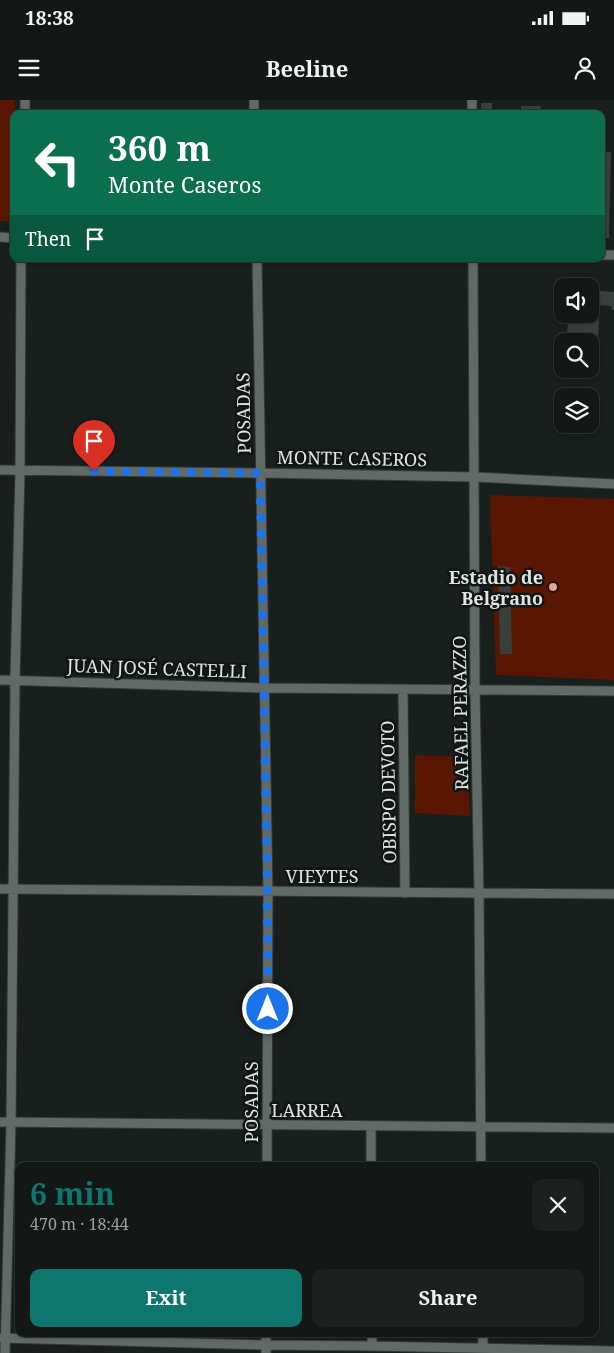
<!DOCTYPE html>
<html lang="en">
<head>
<meta charset="utf-8">
<style>
	:root { --surface:#131715; --page:#1c201e; --text:#f1f3f6; --muted:#9d9fa0; --line:#323634; --accent:#0f766e }
	body { margin:0; font-family:"Noto Serif",serif; background:var(--page); color:var(--text); height:100vh; display:flex; flex-direction:column; font-size:19px; white-space:nowrap }
	* { box-sizing:border-box; margin:0 }
	p { font-size:16px; color:var(--muted) }
	.icon { flex:none; width:28px; height:28px; fill:none; stroke:currentColor; stroke-width:2; stroke-linecap:round; stroke-linejoin:round }
	.map { position:relative; flex:1; overflow:hidden }
	.sheet { position:absolute; left:15px; top:1062px; width:584px; height:175px; display:flex; flex-direction:column; background:var(--surface); border-radius:10px; box-shadow:0 1px 4px #0004,0 0 0 1px var(--line) }
	.sheet>* { flex:none }
	.top-card { position:absolute; left:10px; top:10px; width:595px; height:152px; border-radius:10px; box-shadow:0 1px 4px #0004,0 0 0 1px var(--line); background:#0b6e4f; color:#fff; overflow:hidden }
	.buttons { position:absolute; left:554px; top:178px; display:grid; gap:10px }
	.buttons a { display:grid; place-items:center; width:45px; height:45px; border-radius:10px; background:var(--surface); box-shadow:0 1px 4px #0004,0 0 0 1px var(--line); font-size:25px }
	.pin { position:absolute; display:grid; place-items:center; width:42px; height:42px; color:#fff; margin:-51px -21px; border-radius:50% 50% 50% 0; rotate:-45deg; box-shadow:0 0 5px #0007 }
	.pin .icon { rotate:45deg }
	.me { position:absolute; width:55px; margin:-28px; rotate:0deg; stroke-linejoin:round; filter:drop-shadow(0 0 4px #0008) }
	.turn { display:flex; align-items:center; gap:18px; height:105px; padding:0 15px; font-size:22px }
	.turn .icon { width:65px; height:65px; stroke-width:2.5 }
	.turn b { display:block; font-size:35px; line-height:42px }
	.then { display:flex; align-items:center; height:48px; padding:0 15px; background:#0003; gap:10px; font-size:19px }
	.round { display:grid; place-items:center; flex:none; width:52px; height:52px; border-radius:10px; background:var(--page) }
	.head { display:flex; align-items:center; justify-content:space-between; height:85px; padding:0 15px }
	h1 { font-size:30px; font-weight:700; line-height:38px; color:var(--accent) }
	.button { display:flex; gap:10px; margin-top:auto; padding:10px 15px }
	.button a { flex:1; height:58px; border-radius:10px; background:var(--accent); color:#fff; font-size:20px; font-weight:700; line-height:58px; text-align:center }
	.button a+a { background:var(--page); color:var(--text) }
	.status { display:flex; justify-content:space-between; align-items:center; height:35px; padding:0 25px; background:var(--surface); direction:ltr }
	.status svg { height:14px; fill:currentColor }
	header { display:flex; justify-content:space-between; align-items:center; height:65px; padding:0 15px; background:var(--surface); font-size:22px; font-weight:700 }
	.map>svg:first-child { display:block }
	.green { fill:#591603 }
	.building { fill:#393f3c }
	.lines { fill:none; stroke-linecap:round; stroke-linejoin:round }
	.street-casing { stroke:#353937; stroke-width:11 }
	.street { stroke:#626a66; stroke-width:9 }
	.route { stroke:#1a73e8; stroke-width:9; stroke-dasharray:0 16.2 }
	.poi-dot { fill:#f49e87; stroke:#101613; stroke-width:2 }
	.labels { text-anchor:middle; dominant-baseline:central; stroke-width:5; stroke-linejoin:round; paint-order:stroke }
	.street-label { font-size:18px; fill:#e0e5e3; stroke:#101613 }
	.poi-label { font-size:18px; font-weight:bold; fill:#e0e5e3; stroke:#101613; text-anchor:end }
</style>
</head>
<body>
<div class="status"><b>18:38</b><svg viewBox="0 0 49 12"><path d="M0 12V9h3v3zM5 12V6h3v6zM10 12V3h3v9zM15 12V0h3v12zM26 1h20v11H26zM47 4h2v5h-2z"/></svg></div>
<header><svg class="icon" aria-label="menu" viewBox="0 0 24 24"><path d="M4 6h16M4 12h16M4 18h16"/></svg>Beeline<svg class="icon" aria-label="person" viewBox="0 0 24 24"><circle cx="12" cy="8" r="4"/><path d="M4 21q1-7 8-7t8 7"/></svg></header>
<div class="map">
<svg width="614" height="1253" viewBox="0 0 614 1253">
	<rect width="100%" height="100%" fill="#191f1c"/>
	<path class="green" d="M0,0H15L13,122L0,121Z
		M490,395L614,399V580L496,575Z
		M415,655L467,657L470,716L415,713Z"/>
	<path class="building" d="M481,3H492V14H481Z
		M521,6H541L540,14H521Z
		M601,51L611,52L609,138H601Z
		M590,190L614,192V210H612L611,206L593,205V214H599L598,246L590,247V241H567L568,217H572V214H590Z
		M498,466L510,467L512,554H500Z"/>
	<g class="lines">
		<defs>
			<path id="street" d="M254,0V14
				M472,0V14
				M25,14V0
				M0,137L14,138
				M601,155H614
				M257,159L268,792L267,1066
				M473,159L475,591L479,794L481,1066
				M0,370L260,373L475,377L614,384
				M0,580L265,588L614,591
				M403,590L405,793
				M0,789L614,794
				M0,1022L614,1028
				M371,1026V1066
				M266,1234V1253
				M372,1234V1246
				M483,1234V1253
				M2,1238L266,1245L372,1246L614,1251
				M5,1253L11,1023L15,580L20,371L21,159"/>
		</defs>
		<use href="#street" class="street-casing"/>
		<use href="#street" class="street"/>
	</g>
	<g class="lines">
		<path class="route" d="M94,371L260,373L267,755L268,909"/>
	</g>
	<circle class="poi-dot" cx="553" cy="487" r="5"/>
	<g class="labels">
		<g class="street-label">
			<text transform="translate(243 313) rotate(-91)">POSADAS</text>
			<text transform="translate(352 358) rotate(1)">MONTE CASEROS</text>
			<text transform="translate(157 568) rotate(2)">JUAN JOSÉ CASTELLI</text>
			<text transform="translate(460 613) rotate(-91)">RAFAEL PERAZZO</text>
			<text transform="translate(388 692) rotate(-91)">OBISPO DEVOTO</text>
			<text x="322" y="776">VIEYTES</text>
			<text transform="translate(251 1002) rotate(-90)">POSADAS</text>
			<text x="307" y="1010">LARREA</text>
		</g>
		<g class="poi-label">
			<text x="543" y="477">Estadio de<tspan x="543" dy="21">Belgrano</tspan></text>
		</g>
	</g>
</svg>
<div class="buttons">
<a><svg class="icon" aria-label="sound" viewBox="0 0 24 24"><path d="M4 9h4l5-4v14l-5-4H4zM17 9q2 3 0 6"/></svg></a>
<a><svg class="icon" aria-label="search" viewBox="0 0 24 24"><circle cx="10" cy="10" r="6"/><path d="M15 15l6 6"/></svg></a>
<a><svg class="icon" aria-label="layers" viewBox="0 0 24 24"><path d="M12 4l9 5-9 5-9-5zM3 14l9 5 9-5"/></svg></a>
</div>
<div class="pin" style="left:94px;top:371px;background:#d93025"><svg class="icon" aria-label="arrive" viewBox="0 0 24 24"><path d="M6 21V4h12l-3 4 3 4H6"/></svg></div>
<svg class="me" style="left:268px;top:909px" viewBox="-20 -20 40 40"><circle r="17" fill="#1a73e8" stroke="#fff" stroke-width="3"/><path d="M0-11L8 9 0 5-8 9z" fill="#fff"/></svg>
<div class="top-card">
<div class="turn"><svg class="icon" aria-label="left" viewBox="0 0 24 24"><path d="M17 20v-9H6M10 6l-5 5 5 5"/></svg><div><b>360 m</b>Monte Caseros</div></div>
<div class="then">Then<svg class="icon" aria-label="arrive" viewBox="0 0 24 24"><path d="M6 21V4h12l-3 4 3 4H6"/></svg></div>
</div>
<section class="sheet">
<div class="head"><div><h1>6 min</h1><p>470 m · 18:44</p></div><a class="round"><svg class="icon" aria-label="close" viewBox="0 0 24 24"><path d="M6 6l12 12M18 6L6 18"/></svg></a></div>
<div class="button"><a>Exit</a><a>Share</a></div>
</section>
</div>
</body>
</html>
